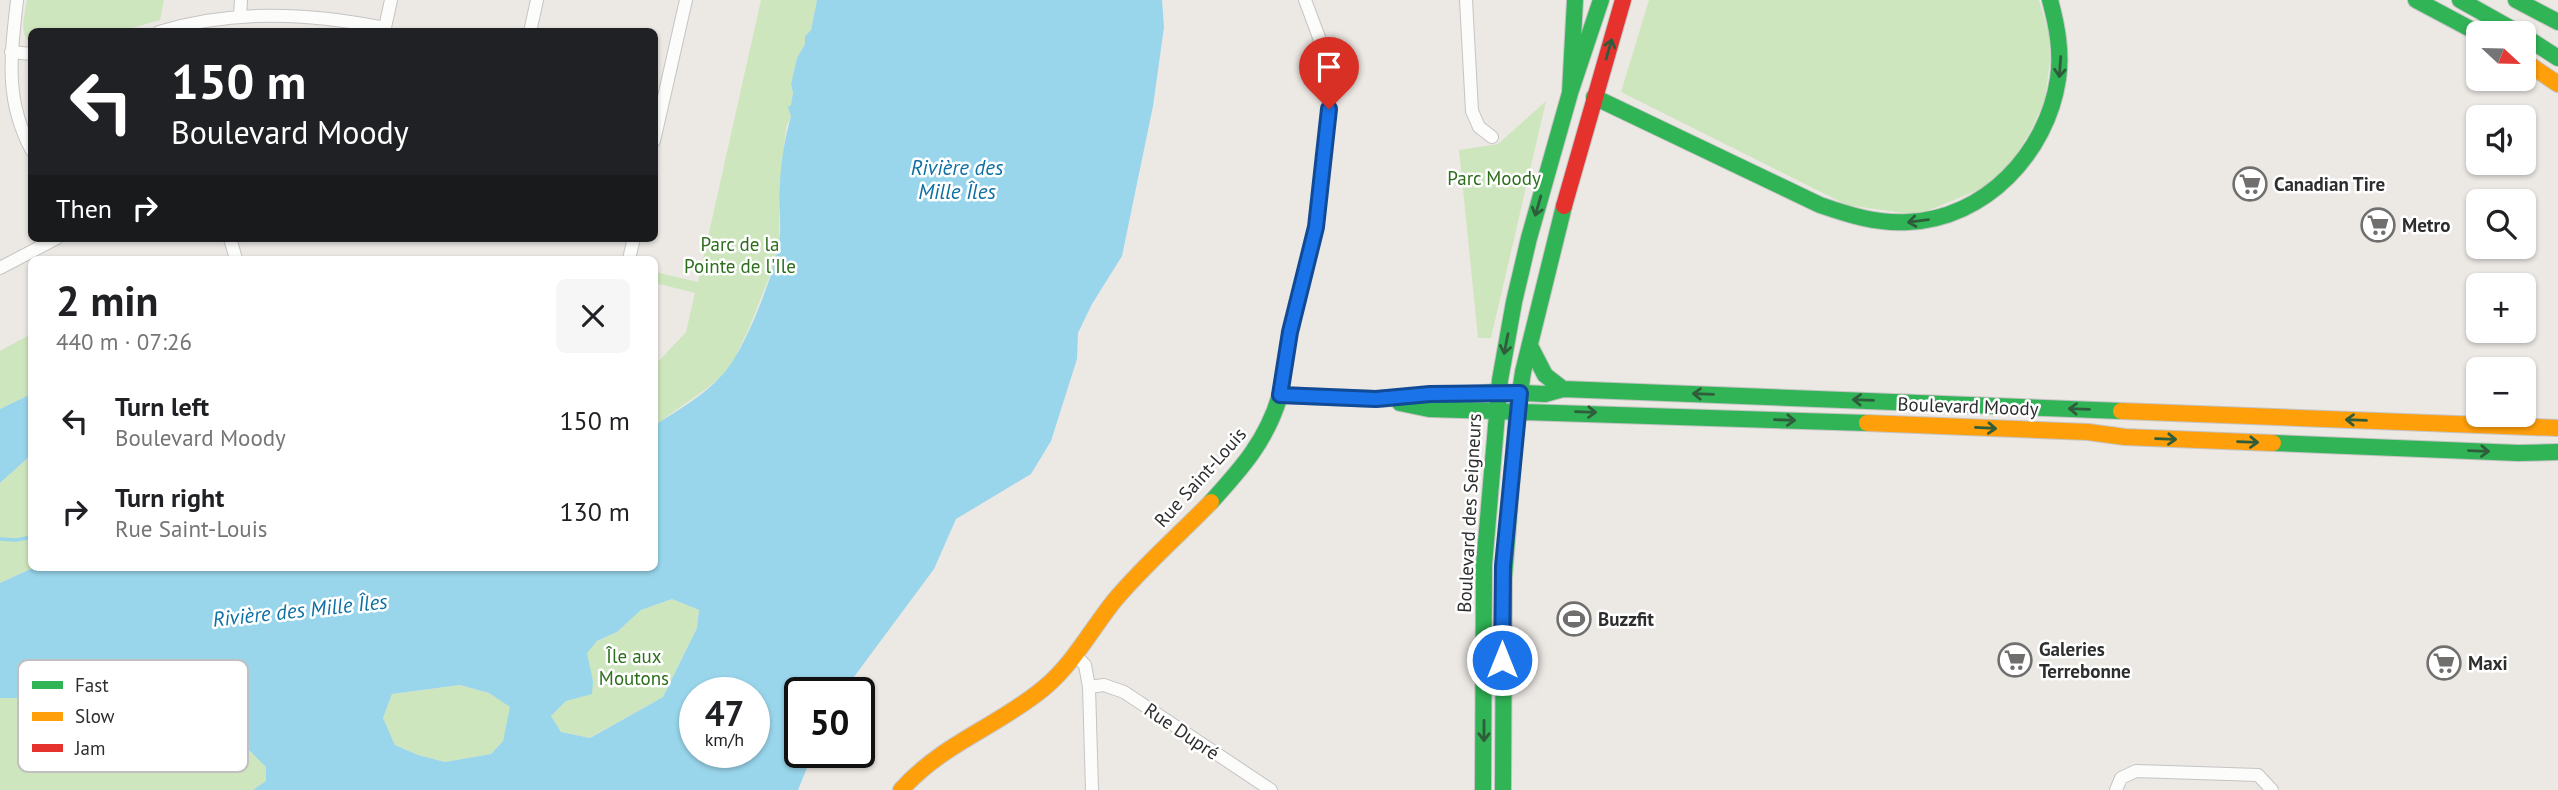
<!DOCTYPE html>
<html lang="en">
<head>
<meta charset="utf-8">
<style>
	:root { --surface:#fff; --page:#f6f6f6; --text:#202124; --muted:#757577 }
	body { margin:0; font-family:"PT Sans",sans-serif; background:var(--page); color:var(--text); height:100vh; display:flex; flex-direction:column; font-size:26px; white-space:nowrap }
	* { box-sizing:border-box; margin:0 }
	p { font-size:23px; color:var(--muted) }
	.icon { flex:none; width:38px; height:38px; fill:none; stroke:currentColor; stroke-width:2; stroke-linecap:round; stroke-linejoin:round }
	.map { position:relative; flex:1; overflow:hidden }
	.details { position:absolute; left:28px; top:256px; width:630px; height:315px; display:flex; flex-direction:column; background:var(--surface); border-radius:10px; box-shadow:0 2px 5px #0004 }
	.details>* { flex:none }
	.banner { position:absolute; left:28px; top:28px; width:630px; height:214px; border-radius:10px; box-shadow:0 2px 5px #0004; background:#202124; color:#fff; overflow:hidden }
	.needle { width:46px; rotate:112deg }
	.controls { position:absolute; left:2466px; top:21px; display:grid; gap:14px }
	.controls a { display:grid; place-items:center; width:70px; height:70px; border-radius:10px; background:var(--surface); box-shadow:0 2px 5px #0004; font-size:35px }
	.speed { position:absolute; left:679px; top:677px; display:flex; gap:14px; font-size:35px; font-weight:700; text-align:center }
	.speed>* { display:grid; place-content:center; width:91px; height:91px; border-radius:50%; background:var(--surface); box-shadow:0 2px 5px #0004; line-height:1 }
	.speed small { font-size:18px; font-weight:400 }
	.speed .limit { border:4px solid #111; border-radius:10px; background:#fff; color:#111 }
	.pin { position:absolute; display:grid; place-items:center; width:60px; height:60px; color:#fff; margin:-72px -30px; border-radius:50% 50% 50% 0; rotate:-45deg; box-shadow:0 0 7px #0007 }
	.pin .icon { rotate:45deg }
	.me { position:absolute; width:77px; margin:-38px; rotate:0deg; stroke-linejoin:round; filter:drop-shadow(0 0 5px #0008) }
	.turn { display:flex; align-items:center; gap:24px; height:147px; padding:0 28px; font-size:32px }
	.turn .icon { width:91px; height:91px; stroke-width:2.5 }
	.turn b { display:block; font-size:49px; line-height:60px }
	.then { display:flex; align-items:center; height:66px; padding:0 28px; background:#0003; gap:14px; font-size:26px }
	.round { display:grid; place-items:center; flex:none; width:74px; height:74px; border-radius:10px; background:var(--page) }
	.headline { display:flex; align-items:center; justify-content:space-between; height:119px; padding:0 28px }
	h1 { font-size:42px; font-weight:700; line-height:52px }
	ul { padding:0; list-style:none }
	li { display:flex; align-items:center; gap:21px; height:91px; padding:0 28px }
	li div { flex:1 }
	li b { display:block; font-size:26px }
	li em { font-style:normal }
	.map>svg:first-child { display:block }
	.green { fill:#cee6be }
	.water { fill:#99d6ec; fill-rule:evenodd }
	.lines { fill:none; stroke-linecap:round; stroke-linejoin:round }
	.stream { stroke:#99d6ec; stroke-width:3.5 }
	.street-casing { stroke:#c5c4c5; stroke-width:14 }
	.fast-casing { stroke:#c5c4c5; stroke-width:18 }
	.slow-casing { stroke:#c5c4c5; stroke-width:18 }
	.jam-casing { stroke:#c5c4c5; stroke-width:18 }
	.street { stroke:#fcfcfb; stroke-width:12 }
	.fast { stroke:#30b455; stroke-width:16 }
	.slow { stroke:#ff9f0a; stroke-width:16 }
	.jam { stroke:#e5322d; stroke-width:16 }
	.oneway { stroke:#2f5d3c }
	.route-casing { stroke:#114b97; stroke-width:18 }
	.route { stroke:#1a73e8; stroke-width:12 }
	.labels { text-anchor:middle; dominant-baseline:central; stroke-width:5; stroke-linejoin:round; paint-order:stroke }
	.park-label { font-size:19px; fill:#2c6e1b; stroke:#fff }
	.poi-label { font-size:19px; font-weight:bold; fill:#2e2e2e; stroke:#fff; text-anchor:start }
	.street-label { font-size:19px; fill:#2e2e2e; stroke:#fff }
	.water-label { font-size:21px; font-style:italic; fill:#0d6fa3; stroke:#fff }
	.key { fill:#fff; stroke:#c0c0c0; stroke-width:2 }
	.key-label { font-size:19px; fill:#2e2e2e }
</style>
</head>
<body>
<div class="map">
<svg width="2558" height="790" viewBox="0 0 2558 790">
	<rect width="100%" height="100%" fill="#ece8e4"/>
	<path class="green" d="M27,0H164L160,20L122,31L32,32L31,43C18,34 25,14 27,0Z
		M761,0H817L811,30L805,36V44L797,58L791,84L793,93L791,116L786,128L780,185L779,242L774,265L749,328L733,362L723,375L706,389L655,425L654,366L686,332L695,293L655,283V272L698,282Z
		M1649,0H2039L2049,34L2050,60L2045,100L2030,132L2011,163L1981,189L1917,215L1847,205L1621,92Z
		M1546,101L1491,338H1478L1459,150L1498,144Z
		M31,334V394L0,409V351Z
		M31,455L32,567H35L0,583V483Z
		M672,599L699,610L697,628L663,697L589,738L561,732L551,716L566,701L593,681L586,653L597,641L617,632L641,610Z
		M460,685L489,693L511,707L503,741L491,754L445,762L418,755L395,745L383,718L392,694Z
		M0,698H40L157,714L244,745L266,766V781L254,790H0Z"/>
	<path class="water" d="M817,0H1162L1164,27L1153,106L1122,256L1092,304L1078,333L1077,359L1051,441L1031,474L956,519L934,569L842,693H800V752L813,753L798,790H253L266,781V767L244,745L172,718L40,698H0V583L35,567H654L655,425C678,410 705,395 723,374C744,352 775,273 779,242C782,223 778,203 780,184C781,160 785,138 791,116L788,107L791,105L793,93L791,84L797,58L805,44V36L811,30ZM672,599L699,610L697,628L663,697L590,738L561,732L551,716L566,701L592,694L593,681L587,653L597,641L617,632L641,610ZM460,685L489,693L510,707L503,741L491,754L445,762L418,755L395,745L383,718L392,694ZM695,693H754V752H695Z
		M31,394V455L0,483V409Z"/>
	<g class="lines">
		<path class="stream" d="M0,539L16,540L32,537"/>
		<defs>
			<path id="street" d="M17,0C11,56 4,99 32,151
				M1466,0L1472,111L1479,127L1492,137
				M240,16L241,0
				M159,32C234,9 309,13 385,28
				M384,32L391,0
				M530,32L537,0
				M11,52L32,54
				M654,141L686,0
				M230,238L236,259
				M629,259L634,238
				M0,268L57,238
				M1280,395L1290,332L1316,227L1329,109L1326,56L1305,0
				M1074,654L1085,665L1089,687L1092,790
				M1089,687L1104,685L1124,692L1271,790
				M2116,790L2121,778L2136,771L2258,775L2272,790"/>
			<path id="fast" d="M2416,0L2478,33
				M2460,0L2519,33
				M2516,0L2558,22
				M2524,36L2558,58
				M1570,93L1575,0
				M1594,97L1820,205C1849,215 1877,224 1908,222C1985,219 2047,153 2058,79C2062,52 2057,26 2050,0
				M1530,346L1545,375L1563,389
				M1400,403L1429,409L1867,423
				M2273,443L2518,453L2558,452
				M1211,502C1242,468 1267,440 1280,395L1376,399L1499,392L1545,394L1563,389L2121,411
				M1483,790L1484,565L1500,380L1514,302L1529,238L1570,93L1601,0
				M1503,790L1504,578L1517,412L1523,372L1564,206"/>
			<path id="slow" d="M2524,61L2558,84
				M2121,411L2558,428
				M1867,423L2088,432L2125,437L2273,443
				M901,790C943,743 997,727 1044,688C1073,664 1091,630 1114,601C1143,566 1179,535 1211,502"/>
			<path id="jam" d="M1564,206L1623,0"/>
		</defs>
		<use href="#street" class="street-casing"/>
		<use href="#fast" class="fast-casing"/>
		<use href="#slow" class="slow-casing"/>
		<use href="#jam" class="jam-casing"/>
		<use href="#street" class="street"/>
		<use href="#fast" class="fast"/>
		<use href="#slow" class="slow"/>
		<use href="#jam" class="jam"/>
	</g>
	<defs><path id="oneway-shaft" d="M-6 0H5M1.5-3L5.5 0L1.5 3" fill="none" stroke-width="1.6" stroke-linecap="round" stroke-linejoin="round" transform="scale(1.75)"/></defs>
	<g class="oneway">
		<use href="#oneway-shaft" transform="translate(1609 49) rotate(-74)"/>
		<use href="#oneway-shaft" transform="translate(2060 67) rotate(94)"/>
		<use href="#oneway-shaft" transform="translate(1538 206) rotate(106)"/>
		<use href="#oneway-shaft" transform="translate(1918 221) rotate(173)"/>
		<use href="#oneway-shaft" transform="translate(1506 344) rotate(101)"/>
		<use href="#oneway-shaft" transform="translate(1703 394) rotate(-178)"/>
		<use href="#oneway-shaft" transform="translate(1863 400) rotate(-178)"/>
		<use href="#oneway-shaft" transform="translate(2079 409) rotate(-178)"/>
		<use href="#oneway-shaft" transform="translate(1586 412) rotate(2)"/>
		<use href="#oneway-shaft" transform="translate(1785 420) rotate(2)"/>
		<use href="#oneway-shaft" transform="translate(2356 420) rotate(-178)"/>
		<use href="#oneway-shaft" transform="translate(1986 428) rotate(3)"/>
		<use href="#oneway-shaft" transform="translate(2166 439) rotate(2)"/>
		<use href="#oneway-shaft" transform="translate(2248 442) rotate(2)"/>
		<use href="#oneway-shaft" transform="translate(2479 451) rotate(2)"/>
		<use href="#oneway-shaft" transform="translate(1484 731) rotate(90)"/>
	</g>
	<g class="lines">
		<defs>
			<path id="route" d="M1329,109L1316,227L1290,332L1280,395L1376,399L1430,394L1520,393L1503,566L1502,660"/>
		</defs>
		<use href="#route" class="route-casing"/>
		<use href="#route" class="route"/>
	</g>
	<defs>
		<symbol id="supermarket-ring" viewBox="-11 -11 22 22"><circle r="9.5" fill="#fff" stroke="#706f6e" stroke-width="1.5"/><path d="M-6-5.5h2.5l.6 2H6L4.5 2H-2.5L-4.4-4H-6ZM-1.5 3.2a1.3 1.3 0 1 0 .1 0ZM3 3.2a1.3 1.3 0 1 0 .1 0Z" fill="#706f6e"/></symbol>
		<symbol id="stadium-ring" viewBox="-11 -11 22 22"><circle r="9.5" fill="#fff" stroke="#706f6e" stroke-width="1.5"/><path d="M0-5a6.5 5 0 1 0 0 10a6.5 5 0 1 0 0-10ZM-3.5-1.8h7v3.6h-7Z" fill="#706f6e"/></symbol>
	</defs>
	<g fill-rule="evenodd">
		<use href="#supermarket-ring" x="2231" y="165" width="38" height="38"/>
		<use href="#supermarket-ring" x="2359" y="206" width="38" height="38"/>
		<use href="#stadium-ring" x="1555" y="600" width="38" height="38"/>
		<use href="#supermarket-ring" x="1996" y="641" width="38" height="38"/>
		<use href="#supermarket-ring" x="2425" y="644" width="38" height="38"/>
	</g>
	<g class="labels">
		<g class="park-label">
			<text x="1494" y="178">Parc Moody</text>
			<text x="740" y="244">Parc de la<tspan x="740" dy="22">Pointe de l'Ile</tspan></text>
			<text x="634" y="656">Île aux<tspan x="634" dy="22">Moutons</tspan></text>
		</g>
		<g class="poi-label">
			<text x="2274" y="184">Canadian Tire</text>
			<text x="2402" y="225">Metro</text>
			<text x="1598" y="619">Buzzfit</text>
			<text x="2039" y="649">Galeries<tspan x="2039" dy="22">Terrebonne</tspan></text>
			<text x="2468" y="663">Maxi</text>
		</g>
		<g class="street-label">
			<text transform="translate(1968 406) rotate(2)">Boulevard Moody</text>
			<text transform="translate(1200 477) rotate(-48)">Rue Saint-Louis</text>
			<text transform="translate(1469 513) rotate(-87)">Boulevard des Seigneurs</text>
			<text transform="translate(1182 731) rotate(34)">Rue Dupré</text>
		</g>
		<g class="water-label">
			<text x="957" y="167">Rivière des<tspan x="957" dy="24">Mille Îles</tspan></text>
			<text transform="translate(300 610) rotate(-6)">Rivière des Mille Îles</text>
		</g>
	</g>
	<rect x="18" y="660" width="230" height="112" rx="10" class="key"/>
	<rect x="32" y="681" width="31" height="8" fill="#30b455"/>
	<rect x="32" y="712" width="31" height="9" fill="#ff9f0a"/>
	<rect x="32" y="744" width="31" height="8" fill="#e5322d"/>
	<g class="key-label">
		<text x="75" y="692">Fast</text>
		<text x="75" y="723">Slow</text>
		<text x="75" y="755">Jam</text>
	</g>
</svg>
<div class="controls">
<a><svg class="needle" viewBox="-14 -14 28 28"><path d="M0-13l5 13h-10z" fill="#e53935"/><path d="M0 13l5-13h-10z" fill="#757577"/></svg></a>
<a><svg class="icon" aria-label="sound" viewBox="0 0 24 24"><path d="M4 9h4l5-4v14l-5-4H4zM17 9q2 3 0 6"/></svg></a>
<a><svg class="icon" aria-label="search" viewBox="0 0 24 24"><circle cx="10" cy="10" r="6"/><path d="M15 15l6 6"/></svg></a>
<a>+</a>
<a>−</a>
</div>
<div class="speed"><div>47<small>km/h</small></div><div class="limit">50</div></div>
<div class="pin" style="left:1329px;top:109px;background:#d93025"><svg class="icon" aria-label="arrive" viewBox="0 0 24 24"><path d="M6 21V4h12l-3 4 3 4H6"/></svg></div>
<svg class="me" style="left:1502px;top:660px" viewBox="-20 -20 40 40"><circle r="17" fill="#1a73e8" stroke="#fff" stroke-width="3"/><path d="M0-11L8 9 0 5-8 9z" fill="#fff"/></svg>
<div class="banner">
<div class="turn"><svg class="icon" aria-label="left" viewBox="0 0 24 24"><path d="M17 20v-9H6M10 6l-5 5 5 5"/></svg><div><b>150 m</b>Boulevard Moody</div></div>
<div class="then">Then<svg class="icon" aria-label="right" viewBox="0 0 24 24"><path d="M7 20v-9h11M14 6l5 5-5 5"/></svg></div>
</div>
<section class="details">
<div class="headline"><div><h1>2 min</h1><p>440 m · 07:26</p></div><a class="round"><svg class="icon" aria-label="close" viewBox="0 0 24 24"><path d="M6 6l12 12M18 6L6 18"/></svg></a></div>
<ul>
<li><svg class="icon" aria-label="left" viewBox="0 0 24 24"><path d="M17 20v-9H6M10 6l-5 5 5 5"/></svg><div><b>Turn left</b><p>Boulevard Moody</p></div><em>150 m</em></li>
<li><svg class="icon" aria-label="right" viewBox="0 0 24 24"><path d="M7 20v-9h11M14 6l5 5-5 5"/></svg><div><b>Turn right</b><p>Rue Saint-Louis</p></div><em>130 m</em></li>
</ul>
</section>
</div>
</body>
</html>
